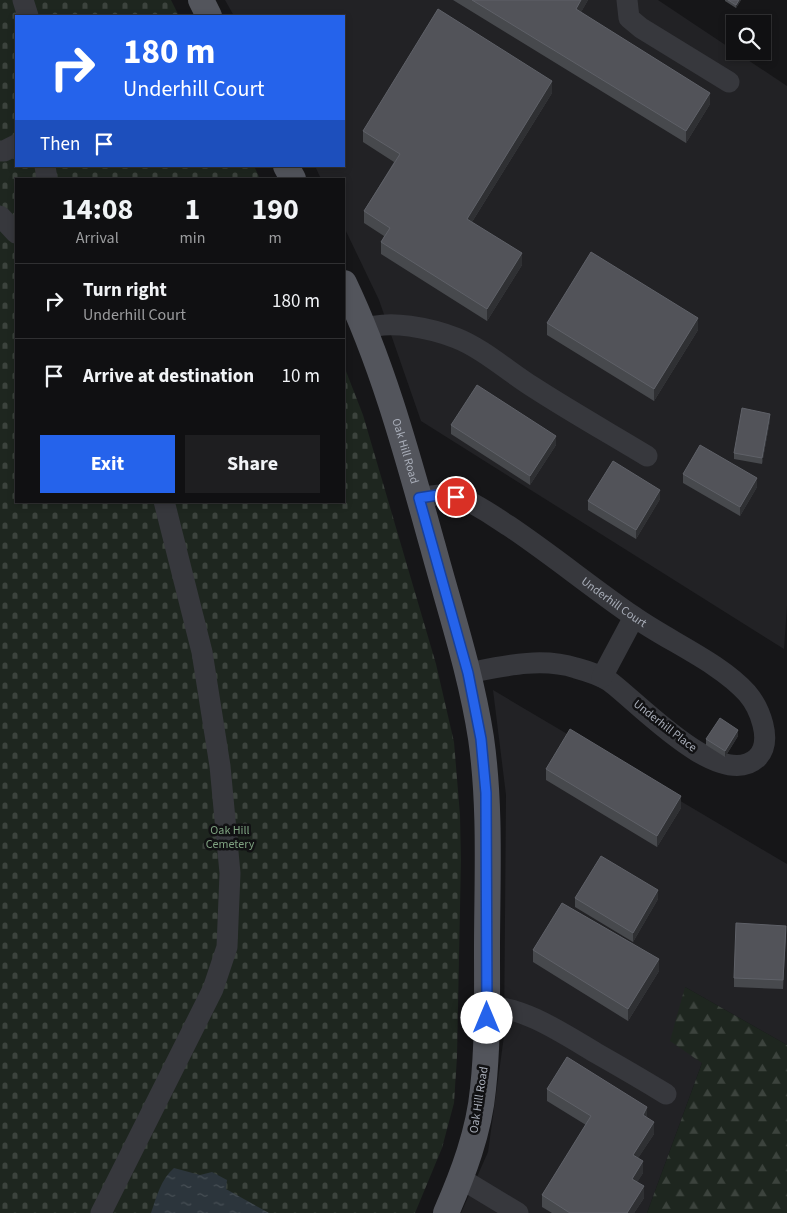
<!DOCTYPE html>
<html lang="en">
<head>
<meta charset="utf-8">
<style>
	:root { --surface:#101012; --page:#1e1e20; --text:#f1f3f6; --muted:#9c9d9f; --line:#303032; --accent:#2563eb }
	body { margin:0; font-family:"Source Sans 3",sans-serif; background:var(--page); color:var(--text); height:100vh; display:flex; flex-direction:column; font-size:19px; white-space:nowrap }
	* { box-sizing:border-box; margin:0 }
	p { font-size:16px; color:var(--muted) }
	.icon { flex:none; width:28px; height:28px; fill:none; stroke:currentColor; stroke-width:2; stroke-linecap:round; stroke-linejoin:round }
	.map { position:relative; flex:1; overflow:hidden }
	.details { position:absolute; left:15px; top:178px; width:330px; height:325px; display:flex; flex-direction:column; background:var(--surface); border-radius:0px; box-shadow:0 2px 8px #0003,0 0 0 1px var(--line) }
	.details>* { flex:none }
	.guide { position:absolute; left:15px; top:15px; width:330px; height:152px; border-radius:0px; box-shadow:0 2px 8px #0003,0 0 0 1px var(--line); background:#2563eb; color:#fff; overflow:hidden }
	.fabs { position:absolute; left:726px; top:15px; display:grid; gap:10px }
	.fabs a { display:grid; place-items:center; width:45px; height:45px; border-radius:0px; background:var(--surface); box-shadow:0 2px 8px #0003,0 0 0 1px var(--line); font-size:25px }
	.pin { position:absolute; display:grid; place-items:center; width:42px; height:42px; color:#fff; margin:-21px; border:2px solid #fff; border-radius:50%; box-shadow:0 1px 5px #0007 }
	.me { position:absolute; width:55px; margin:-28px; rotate:0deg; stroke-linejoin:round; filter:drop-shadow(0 0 4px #0008) }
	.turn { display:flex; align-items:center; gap:18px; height:105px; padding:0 25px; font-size:22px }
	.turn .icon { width:65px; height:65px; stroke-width:2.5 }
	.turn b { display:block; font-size:35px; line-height:42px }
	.then { display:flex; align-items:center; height:48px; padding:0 25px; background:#0003; gap:10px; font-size:19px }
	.eta { display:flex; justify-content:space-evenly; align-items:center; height:85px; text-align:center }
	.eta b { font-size:30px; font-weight:700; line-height:35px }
	.action { display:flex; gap:10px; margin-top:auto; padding:10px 25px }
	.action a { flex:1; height:58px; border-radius:0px; background:var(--accent); color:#fff; font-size:20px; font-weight:700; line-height:58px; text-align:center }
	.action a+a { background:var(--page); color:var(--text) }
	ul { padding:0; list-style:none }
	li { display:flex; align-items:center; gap:15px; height:75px; padding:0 25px; border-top:1px solid var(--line) }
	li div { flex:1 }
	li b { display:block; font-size:19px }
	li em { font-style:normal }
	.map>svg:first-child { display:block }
	.built { fill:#222225 }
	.forest { fill:url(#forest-firs) }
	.cemetery { fill:url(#cemetery-stones) }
	.water { fill:url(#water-ripples) }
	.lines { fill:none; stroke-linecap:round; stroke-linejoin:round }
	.minor { stroke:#37383d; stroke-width:21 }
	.major { stroke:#53555c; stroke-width:26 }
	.wall { fill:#47494d }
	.shaded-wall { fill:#2f3033 }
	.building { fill:#525359; stroke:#5f6168 }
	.route-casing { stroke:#184099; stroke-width:12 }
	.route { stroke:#2563eb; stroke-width:9 }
	.labels { text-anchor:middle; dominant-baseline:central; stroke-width:5; stroke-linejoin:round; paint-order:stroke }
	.street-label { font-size:12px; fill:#a8adb8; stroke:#111113 }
	.park-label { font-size:12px; fill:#7fa381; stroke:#111113 }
</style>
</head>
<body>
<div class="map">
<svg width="787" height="1213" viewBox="0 0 787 1213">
	<defs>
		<pattern id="forest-firs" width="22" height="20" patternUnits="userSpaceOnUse" patternTransform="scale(1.25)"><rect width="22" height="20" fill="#1e261f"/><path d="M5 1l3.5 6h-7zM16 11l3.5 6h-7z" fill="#3c433d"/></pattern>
		<pattern id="cemetery-stones" width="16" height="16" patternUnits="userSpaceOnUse" patternTransform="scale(1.25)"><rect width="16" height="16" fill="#1e261f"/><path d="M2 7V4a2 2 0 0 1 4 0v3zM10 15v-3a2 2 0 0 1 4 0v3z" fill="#3c433d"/></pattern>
		<pattern id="water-ripples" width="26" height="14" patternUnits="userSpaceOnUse" patternTransform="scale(1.25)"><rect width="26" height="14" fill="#2c353c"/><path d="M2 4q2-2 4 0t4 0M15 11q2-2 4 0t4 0" fill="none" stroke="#485056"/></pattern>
	</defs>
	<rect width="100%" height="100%" fill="#161618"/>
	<path class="built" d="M225,0H658L787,86V606L784,649L421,421L379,300L344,227V179H321L315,166H344V16H234Z
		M493,690L787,864V1045L685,987L702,1063L647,1213H461L488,1152L504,1036L506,795Z"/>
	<path class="forest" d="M685,987L787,1045V1213H647L702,1063L670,1041Z"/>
	<path class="cemetery" d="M0,0H171L179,16H16V166H254L260,179H16V501H344V366L363,415L436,664L454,742L460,815L461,859L457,1057L454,1103L442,1148L415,1213H0Z"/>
	<path class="water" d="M174,1168L200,1175L212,1172L227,1180L226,1189L269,1213H151C156,1198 161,1179 174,1168Z"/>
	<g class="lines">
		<g class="minor">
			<path d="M23,0L28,16"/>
			<path d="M627,0L629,18L641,28L729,82"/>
			<path d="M0,151H4L16,145"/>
			<path d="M45,166L47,179"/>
			<path d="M0,216L16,233"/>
			<path d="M364,330C387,318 433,329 456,338C482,348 509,372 533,387C570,411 609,433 647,456"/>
			<path id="s1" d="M419,498C432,496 445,493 458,497C476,503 493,516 509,526C552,555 591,587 633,616C668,641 719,662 747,693C759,707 774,741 757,758C720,792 637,701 609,681C600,675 587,671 576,668C541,657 504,666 468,673"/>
			<path d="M602,677L634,617"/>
			<path d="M487,1007C522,1005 567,1036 596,1053C619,1066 643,1080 666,1094"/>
			<path d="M460,1178L518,1213"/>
			<path d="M101,1213L213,989L227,947L230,873L220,766L202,652L164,501"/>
		</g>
		<g class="major">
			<path d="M201,0L209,16"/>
			<path d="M286,166L293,179"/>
			<path id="s2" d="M344,283C384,367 408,458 433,547C450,610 471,673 481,738C491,808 487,880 487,950C487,996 488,1043 483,1089C479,1132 463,1174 446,1213"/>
		</g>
	</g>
	<path class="wall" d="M453,0H588L581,12L710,104L686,143Z
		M725,0H741L736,8L725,1Z
		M552,93L472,222L522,265L487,321L381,254V242L384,236L364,223V211L394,162L363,142V131Z
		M547,323L698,330L654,401L547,335Z
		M770,420L762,464L734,459V453Z
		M451,425L556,445L530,485L451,434Z
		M683,474L757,487L740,516L683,483Z
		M660,499L636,539L588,510V501Z
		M738,736L725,757L706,745V739Z
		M546,769L681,808L657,847L546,780Z
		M575,898L658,899L633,942L575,907Z
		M786,935L783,989L734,987V978Z
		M533,950L659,971L628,1021L533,962Z
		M547,1089L647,1118L654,1134L638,1158L643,1173L637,1182L644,1198L634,1213H552L542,1207V1195L586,1125L547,1101Z"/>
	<path class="shaded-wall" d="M581,0H588L576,21V9Z
		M739,0H741L736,8V5Z
		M552,81V93L467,230V219Z
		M710,93V104L686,143V131Z
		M522,253V265L487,321V309Z
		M698,318V330L654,401V389Z
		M770,414V420L762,464V458Z
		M556,436V445L530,485V476Z
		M757,478V487L740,516V507Z
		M660,490V499L636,539V530Z
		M738,730V736L725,757V751Z
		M681,796V808L657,847V836Z
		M658,890V899L633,942V933Z
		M659,959V971L628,1021V1009Z
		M647,1107V1119L643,1115Z
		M654,1122V1134L633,1166V1155Z
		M643,1161V1173L632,1191V1179Z
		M644,1186V1198L634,1213H627Z"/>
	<path class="building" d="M472,0H581L576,9L710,93L686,131Z
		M728,0H739L736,5Z
		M438,9L552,81L467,219L522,253L487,309L381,242L390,228L364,211L400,154L363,131Z
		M591,252L698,318L654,389L547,323Z
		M477,385L556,436L530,476L451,425Z
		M742,408L770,414L762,458L734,453Z
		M700,445L757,478L740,507L683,474Z
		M613,461L660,490L636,530L588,501Z
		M720,718L738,730L725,751L706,739Z
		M570,729L681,796L657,836L546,769Z
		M601,856L658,890L633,933L575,898Z
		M562,903L659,959L628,1009L533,950Z
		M736,923L786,926L783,980L734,978Z
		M567,1057L647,1107L643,1115L654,1122L633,1155L643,1161L632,1179L644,1186L627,1213H570L542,1195L591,1116L547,1089Z"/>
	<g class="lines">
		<defs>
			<path id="route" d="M456,497L438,495L419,498L468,673L481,739L486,793L487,1018"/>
		</defs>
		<use href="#route" class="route-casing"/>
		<use href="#route" class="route"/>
	</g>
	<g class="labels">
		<g class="street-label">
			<text stroke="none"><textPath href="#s2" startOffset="179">Oak Hill Road</textPath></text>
			<text stroke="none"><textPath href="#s1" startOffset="228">Underhill Court</textPath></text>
			<text transform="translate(665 726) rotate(38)">Underhill Place</text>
			<text transform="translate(479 1100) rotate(-81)">Oak Hill Road</text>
		</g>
		<g class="park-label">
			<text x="230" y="830">Oak Hill<tspan x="230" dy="14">Cemetery</tspan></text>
		</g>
	</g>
</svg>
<div class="fabs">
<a><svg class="icon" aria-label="search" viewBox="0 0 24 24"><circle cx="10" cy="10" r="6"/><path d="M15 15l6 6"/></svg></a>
</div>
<div class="pin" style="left:456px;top:497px;background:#d93025"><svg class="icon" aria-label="arrive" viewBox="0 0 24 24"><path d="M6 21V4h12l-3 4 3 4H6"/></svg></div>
<svg class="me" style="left:487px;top:1018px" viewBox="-20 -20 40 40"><circle r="19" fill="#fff"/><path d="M0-13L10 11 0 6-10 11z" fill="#2563eb"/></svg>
<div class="guide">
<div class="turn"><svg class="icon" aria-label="right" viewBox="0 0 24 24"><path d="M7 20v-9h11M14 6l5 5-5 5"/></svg><div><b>180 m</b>Underhill Court</div></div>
<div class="then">Then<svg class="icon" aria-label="arrive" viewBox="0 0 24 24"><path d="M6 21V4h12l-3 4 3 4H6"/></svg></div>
</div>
<section class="details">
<div class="eta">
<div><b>14:08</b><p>Arrival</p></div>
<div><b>1</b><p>min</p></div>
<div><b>190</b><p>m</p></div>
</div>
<ul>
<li><svg class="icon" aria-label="right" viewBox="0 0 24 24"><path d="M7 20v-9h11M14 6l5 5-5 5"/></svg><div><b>Turn right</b><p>Underhill Court</p></div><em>180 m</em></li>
<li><svg class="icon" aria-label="arrive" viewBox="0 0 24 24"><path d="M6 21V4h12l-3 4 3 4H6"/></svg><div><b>Arrive at destination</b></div><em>10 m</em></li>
</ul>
<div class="action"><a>Exit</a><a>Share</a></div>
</section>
</div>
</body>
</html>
